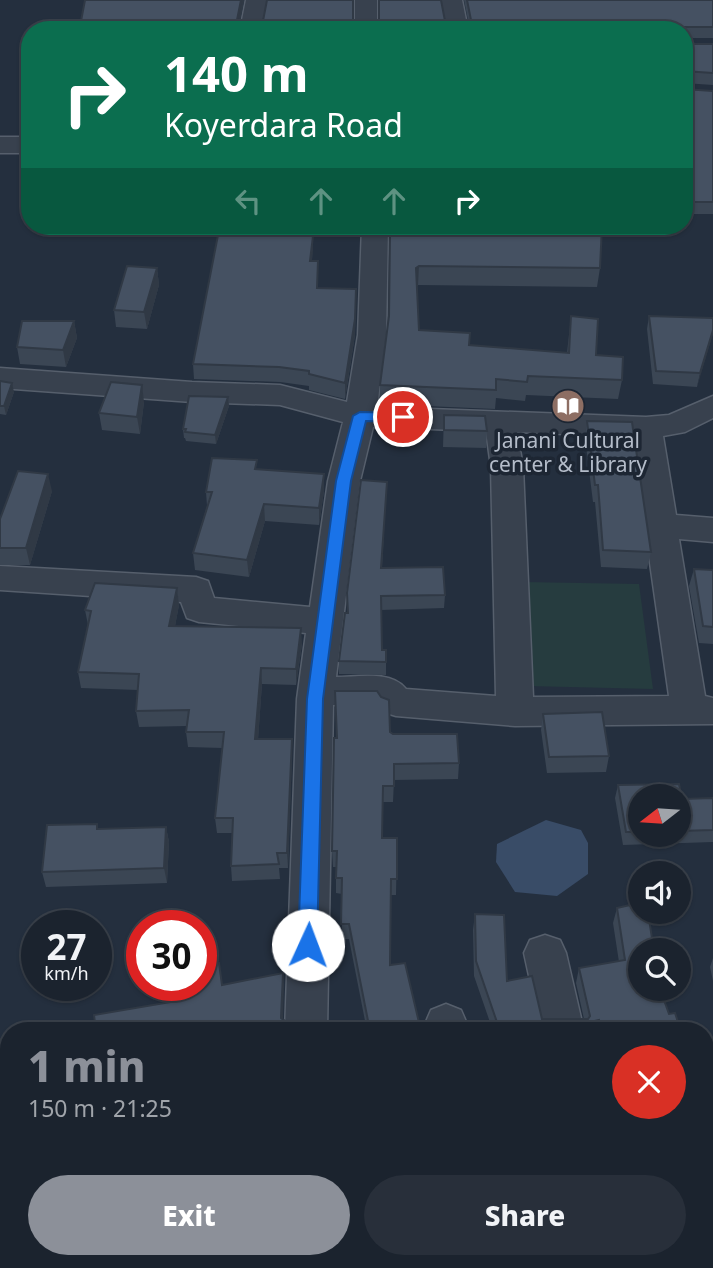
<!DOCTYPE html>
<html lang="en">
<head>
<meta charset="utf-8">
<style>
	:root { --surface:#1b232e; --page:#282f3a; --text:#f1f3f6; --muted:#a0a4aa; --line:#39404a; --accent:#8c9099 }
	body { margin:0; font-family:"Noto Sans",sans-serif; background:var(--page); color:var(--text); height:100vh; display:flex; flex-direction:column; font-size:26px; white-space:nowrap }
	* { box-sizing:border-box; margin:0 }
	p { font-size:23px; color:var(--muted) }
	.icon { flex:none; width:38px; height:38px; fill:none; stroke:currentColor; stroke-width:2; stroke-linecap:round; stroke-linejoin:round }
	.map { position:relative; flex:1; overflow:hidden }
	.side { position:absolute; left:0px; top:1022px; width:714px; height:247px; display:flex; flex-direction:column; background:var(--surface); border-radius:28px 28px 0 0; box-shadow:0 2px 5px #0004,0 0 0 2px var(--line) }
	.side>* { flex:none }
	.hud { position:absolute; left:21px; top:21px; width:672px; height:214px; border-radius:28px; box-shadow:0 2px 5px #0004,0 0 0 2px var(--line); background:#0b6e4f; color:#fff; overflow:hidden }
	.needle { width:46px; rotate:253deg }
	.fabs { position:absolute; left:628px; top:784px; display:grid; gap:14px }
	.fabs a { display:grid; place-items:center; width:63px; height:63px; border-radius:50%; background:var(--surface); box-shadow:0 2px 5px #0004,0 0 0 2px var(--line); font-size:35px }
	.speed { position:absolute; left:21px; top:910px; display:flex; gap:14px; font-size:35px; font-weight:700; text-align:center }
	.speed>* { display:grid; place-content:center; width:91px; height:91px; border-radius:50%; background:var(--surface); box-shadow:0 2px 5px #0004,0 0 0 2px var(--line); line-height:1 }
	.speed small { font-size:18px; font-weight:400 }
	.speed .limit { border:10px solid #d22; background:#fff; color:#111 }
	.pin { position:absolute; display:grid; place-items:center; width:60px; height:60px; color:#fff; margin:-30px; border:4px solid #fff; border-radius:50%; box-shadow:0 2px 7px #0007 }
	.me { position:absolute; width:77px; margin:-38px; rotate:2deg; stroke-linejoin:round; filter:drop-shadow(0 0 5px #0008) }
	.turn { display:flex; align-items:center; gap:24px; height:147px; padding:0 28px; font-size:32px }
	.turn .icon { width:91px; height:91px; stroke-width:2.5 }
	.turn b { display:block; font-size:49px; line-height:60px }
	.lanes { display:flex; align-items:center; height:66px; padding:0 28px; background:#0003; justify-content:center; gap:35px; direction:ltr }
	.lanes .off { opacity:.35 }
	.round { display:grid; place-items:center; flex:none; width:74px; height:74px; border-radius:37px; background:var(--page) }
	.headline { display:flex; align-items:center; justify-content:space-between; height:119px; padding:0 28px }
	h1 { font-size:42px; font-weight:800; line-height:52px; color:var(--accent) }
	.primary-button { display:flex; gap:14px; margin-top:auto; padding:14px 28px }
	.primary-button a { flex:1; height:80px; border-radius:42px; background:var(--accent); color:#fff; font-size:28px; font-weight:800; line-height:80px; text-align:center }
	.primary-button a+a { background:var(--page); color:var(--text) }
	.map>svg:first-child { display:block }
	.green { fill:#263c3f }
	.water { fill:#394c67 }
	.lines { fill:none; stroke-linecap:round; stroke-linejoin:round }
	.minor-casing { stroke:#565f6c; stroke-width:3 }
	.minor { fill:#38414e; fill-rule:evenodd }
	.wall { fill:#3b4654; fill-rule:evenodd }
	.shaded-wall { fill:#303945 }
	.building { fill:#455162; stroke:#303945; stroke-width:2 }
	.route { fill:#1a73e8; stroke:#114b97; stroke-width:2 }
	.labels { text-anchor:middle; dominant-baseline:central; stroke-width:7; stroke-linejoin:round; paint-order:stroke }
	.poi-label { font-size:21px; fill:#b4bcc9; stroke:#1d2633 }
</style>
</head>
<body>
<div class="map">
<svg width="713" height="1268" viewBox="0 0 713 1268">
	<rect width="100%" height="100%" fill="#242f3e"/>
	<path class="green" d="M522,582L639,584L653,689L527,686Z"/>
	<path class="water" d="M546,820L581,830L588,843V874L557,896L515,892L496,862L497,844Z"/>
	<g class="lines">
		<defs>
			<path id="minor" d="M246,0H268L262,30H240Z
				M355,0H377V30H355Z
				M440,0H462L468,30H446Z
				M0,137H30V153H0Z
				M362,226H388L386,335L377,407L646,417L669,415L713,396V418L685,432L663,436L676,515L713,518V542L679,539L705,696L713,698V724L515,726L396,716L383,712L378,705H333L327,1031H285L297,699L306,633L199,622L187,618L181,602L0,590V566L196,577L208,581L214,598L310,607L328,481L343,422L280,405L192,402L0,388V368L192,382L280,385L347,402L358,335ZM373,427L486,431L491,467L496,696L406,689C391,670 358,677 336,677L360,481ZM517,432L632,437L669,696L533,697L523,467Z
				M545,935L560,940L566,953L584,1031H541L524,953L530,940Z
				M446,1004L461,1010L470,1031H427L425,1024L431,1010Z
				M713,1140V1185L705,1188V1143Z
				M291,1260H404L400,1268H291Z"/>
		</defs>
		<use href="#minor" class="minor-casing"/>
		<use href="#minor" class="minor"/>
	</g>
	<path class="wall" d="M244,0L240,20H468L464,0H713V38H684V30H82L81,21Z
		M684,44H713V85L684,83Z
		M684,89L713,91V214H684Z
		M427,226L600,268L597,287L418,285L417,286L419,330L469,345L567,353L571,316L596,355L622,380L618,399L526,395L525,401L496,398L495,409L380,404V385L426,234Z
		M313,236L312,261L318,276V288L356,304L355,335L345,399L309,390V386L280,382L194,379L193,364Z
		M157,268L159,285L147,329L116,327L114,310Z
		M649,316L713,318L697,387L653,384L647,329Z
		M74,321L77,338L66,367L20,364L17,347Z
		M0,381L14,392L6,415L0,414Z
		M228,397L229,406L216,444L186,441L185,438H184L183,429Z
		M144,402L140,434L102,430L99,413Z
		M444,415L487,431L486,448L443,447Z
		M587,421L651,552L647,569L601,567L595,502H593L585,438Z
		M257,469L324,491L319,525L265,521L249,577L195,570L193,553L207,506L206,492Z
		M52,491L30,565H0V519Z
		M386,495L382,568L445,595L444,608L381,610L382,650L386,662V675L339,674V661L348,613Z
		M694,569L713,570V644L699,643L689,586Z
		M177,588L179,605L175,626L302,644L296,685L262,684L258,739L292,755L288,868H279L280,879L232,881L231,866L232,833H217L215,818L222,748L188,747L186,732L187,726L139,727L136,711L138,690L81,688L78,672L88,625L85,610Z
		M543,714L609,756L606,772L547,773L541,730Z
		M390,732L459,763L458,779L394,780L393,802H383L382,838H397L396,895H391L390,965L421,1031H367L349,939H342V894L336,893V867H333L332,851Z
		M679,784L682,799L713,798V842L623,845L615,798L618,785ZM640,796H679V835H640Z
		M97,824L98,829L166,827L169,842L167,883L46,887L42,872Z
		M617,908L632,909L653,945L652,950H640L669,1014L681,1031H493L474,976L473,930L475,914L507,981L542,1019H584L576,983L579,968L619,962L613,923Z
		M713,958V981L710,967Z
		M713,1239V1253L710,1246Z
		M198,1260V1268H93Z
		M599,1260H705L600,1265Z"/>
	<path class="shaded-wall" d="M241,0H244L238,30L237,20Z
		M313,236V251L310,276V261Z
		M419,266L418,285L416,287V268Z
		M157,268L159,285L147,329L144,312Z
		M356,289L355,335L345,399V383Z
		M74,321L77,338L66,367L63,350Z
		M713,330V334L697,387L700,373Z
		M12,383L14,392L6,415L4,406Z
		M142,385L144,402L140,434L137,417Z
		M228,397L229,406L216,444L215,435Z
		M48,474L52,491L30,565L26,548Z
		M324,474V491L319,525V508Z
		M264,504L265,521L249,577L247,560Z
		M177,588L179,605L172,642L169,626Z
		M301,628L302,644L296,685V669Z
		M261,668L262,684L257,755L255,739Z
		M292,739V755L288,868L287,853Z
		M166,827L169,842L167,883L164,868Z
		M283,973L284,986L283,1022L285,1021L286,1031H282L281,1018Z
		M599,1020L596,1031H552Z"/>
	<path class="building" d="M85,0H241L237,20L263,21L267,0H353V20H379V0H441L445,21L471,20L467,0H713V27H684V30H143L145,23L81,21Z
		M684,44H713V73L684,71Z
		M684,89L713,91V202H684Z
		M427,226H602L600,268L419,266L416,268L419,330L470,333L469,345L569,353L571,316L598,319L596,355L623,357L622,380L528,376L527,382L496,379V390L380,385L389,316L390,234H427Z
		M218,235L313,236L310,261H318L317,288L356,289L355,319L345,383L309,374V371L279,367L193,364Z
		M127,266L157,268L144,312L114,310Z
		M649,316L713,318V330L700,373L656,371Z
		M22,321H74L63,350L17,347Z
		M0,381L12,383L4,406H0Z
		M111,382L142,385L137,417L99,413Z
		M189,396L228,397L215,435L185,432L186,429H183Z
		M444,415L485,416L487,431L444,430Z
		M587,421L632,422L651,552L603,550L598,485H595Z
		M212,458L257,460L255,469L324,474L319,508L264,504L247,560L193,553L212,492H206Z
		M18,471L48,474L26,548H0V519Z
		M361,480L387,482L381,568L443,567L445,595L381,596L382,650H386V662L339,661L345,613H348L347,593Z
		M694,569L713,570V627L703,626Z
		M95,583L177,588L169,626L301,628L296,669L261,668L255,739H292L287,853H277L279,864L231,866L233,818H215L224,732H186L189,710L136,711L139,674L78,672L91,611L85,610Z
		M335,691H377L381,697L389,700L390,732L393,734H457L459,763L394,764V786H383L382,838H397V879H391L390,965L405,963L421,1031H370L349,924H341L342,878H336L337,851H332L334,738H337Z
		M602,712L609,756L549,757L543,714Z
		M679,784L682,799L713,798V830L679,831V796H640V832H626L618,785Z
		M97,824V829L166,827L164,868L42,872L47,825Z
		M630,905L632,909H640V912H648L653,945H645L647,950H640V989H660L669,1014L675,1013L681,1031H602L599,1020L552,1031H500L476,961L475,914L504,915L507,981L532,976L542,1019H588L590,1016L579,968L625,960L617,908Z
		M219,963L222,985L283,973L281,1018L285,1021L282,1022L283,1031H96L94,1015L171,1002L169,985H201V965Z
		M705,1104L713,1126L708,1130V1143L705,1144Z
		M705,1236H708V1246H705Z
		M94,1260H195V1262L122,1268H93Z
		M605,1260H713V1268H581L606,1263Z"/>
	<path class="route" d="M360,412L403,413L410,417L403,422L366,421L351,481L323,699L317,945L314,951L308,954L301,951L298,945L307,699L336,481L353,416Z"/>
	<defs>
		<symbol id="library-disc" viewBox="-11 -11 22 22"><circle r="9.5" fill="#8d6e63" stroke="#1d2633"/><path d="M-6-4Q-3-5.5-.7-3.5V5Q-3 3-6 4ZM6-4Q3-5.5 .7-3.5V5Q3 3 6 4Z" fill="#fff"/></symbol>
	</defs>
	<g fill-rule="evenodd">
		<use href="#library-disc" x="549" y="387" width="38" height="38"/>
	</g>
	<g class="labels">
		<g class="poi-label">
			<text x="568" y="440">Janani Cultural<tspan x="568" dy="24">center &amp; Library</tspan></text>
		</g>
	</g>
</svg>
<div class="fabs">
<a><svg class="needle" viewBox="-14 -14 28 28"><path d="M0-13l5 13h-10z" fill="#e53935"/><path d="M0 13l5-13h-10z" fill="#a0a4aa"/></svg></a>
<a><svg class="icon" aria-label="sound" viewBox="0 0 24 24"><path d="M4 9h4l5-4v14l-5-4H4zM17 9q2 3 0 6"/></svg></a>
<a><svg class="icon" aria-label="search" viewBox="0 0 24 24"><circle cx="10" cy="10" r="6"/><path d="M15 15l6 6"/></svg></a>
</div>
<div class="speed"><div>27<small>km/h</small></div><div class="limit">30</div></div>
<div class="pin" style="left:403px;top:417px;background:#d93025"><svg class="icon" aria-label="arrive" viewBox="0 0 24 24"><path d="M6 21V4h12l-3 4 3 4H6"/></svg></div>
<svg class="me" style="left:308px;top:945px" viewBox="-20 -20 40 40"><circle r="19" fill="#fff"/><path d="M0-13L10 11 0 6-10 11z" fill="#1a73e8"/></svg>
<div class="hud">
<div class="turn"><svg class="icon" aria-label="right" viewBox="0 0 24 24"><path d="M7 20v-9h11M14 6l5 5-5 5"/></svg><div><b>140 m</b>Koyerdara Road</div></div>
<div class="lanes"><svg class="icon off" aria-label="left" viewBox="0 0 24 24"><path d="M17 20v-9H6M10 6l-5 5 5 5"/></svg><svg class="icon off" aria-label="ahead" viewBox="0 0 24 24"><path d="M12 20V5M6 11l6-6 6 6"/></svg><svg class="icon off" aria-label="ahead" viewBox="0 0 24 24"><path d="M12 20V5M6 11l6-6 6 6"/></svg><svg class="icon" aria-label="right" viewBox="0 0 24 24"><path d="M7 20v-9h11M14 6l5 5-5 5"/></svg></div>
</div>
<section class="side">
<div class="headline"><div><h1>1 min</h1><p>150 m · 21:25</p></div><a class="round" style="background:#d93025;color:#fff"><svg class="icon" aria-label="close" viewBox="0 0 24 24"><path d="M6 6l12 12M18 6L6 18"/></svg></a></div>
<div class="primary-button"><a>Exit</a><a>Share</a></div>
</section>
</div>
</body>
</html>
